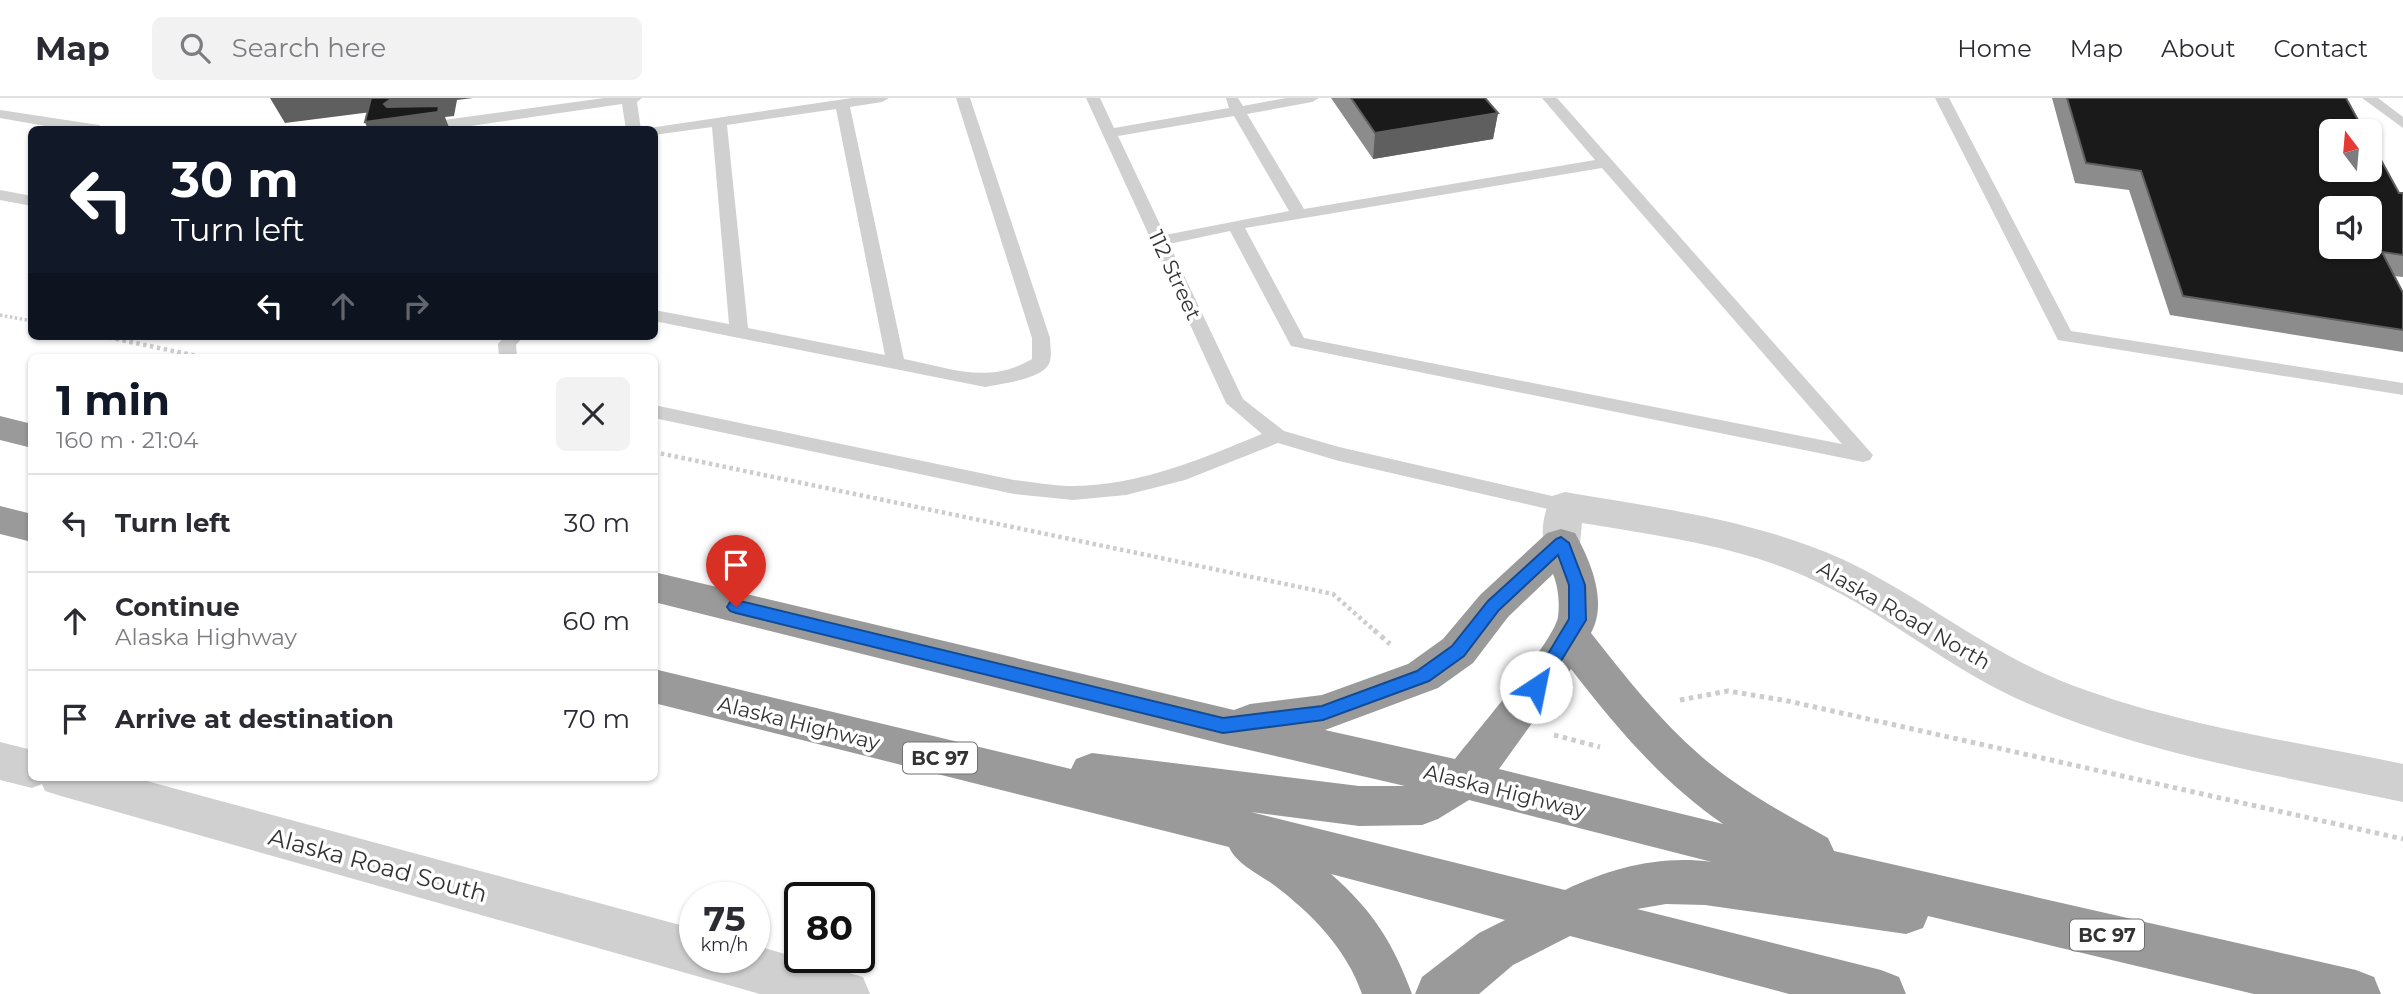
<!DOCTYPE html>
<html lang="en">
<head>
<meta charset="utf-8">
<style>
	:root { --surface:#fff; --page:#f2f2f3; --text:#2b2b33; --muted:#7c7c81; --line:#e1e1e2; --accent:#111827 }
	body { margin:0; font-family:Montserrat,sans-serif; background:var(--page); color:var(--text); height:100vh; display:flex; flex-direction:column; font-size:26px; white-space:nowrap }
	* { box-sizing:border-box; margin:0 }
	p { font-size:23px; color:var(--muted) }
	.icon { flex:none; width:38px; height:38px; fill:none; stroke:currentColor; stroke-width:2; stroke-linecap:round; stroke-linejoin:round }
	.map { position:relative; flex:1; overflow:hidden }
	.details { position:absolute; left:28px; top:256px; width:630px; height:427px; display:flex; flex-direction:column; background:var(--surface); border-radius:10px; box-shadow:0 2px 5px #0004 }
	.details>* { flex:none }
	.banner { position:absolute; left:28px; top:28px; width:630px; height:214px; border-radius:10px; box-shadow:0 2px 5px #0004; background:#111827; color:#fff; overflow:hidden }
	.needle { width:46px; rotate:344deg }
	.controls { position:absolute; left:2319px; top:21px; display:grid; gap:14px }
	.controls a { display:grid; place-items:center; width:63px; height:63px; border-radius:10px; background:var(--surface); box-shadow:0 2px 5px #0004; font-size:35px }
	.speed { position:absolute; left:679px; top:784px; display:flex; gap:14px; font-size:35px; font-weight:700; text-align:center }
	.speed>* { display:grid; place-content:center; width:91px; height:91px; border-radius:50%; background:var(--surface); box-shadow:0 2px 5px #0004; line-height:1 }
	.speed small { font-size:18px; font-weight:400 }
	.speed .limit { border:4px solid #111; border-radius:10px; background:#fff; color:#111 }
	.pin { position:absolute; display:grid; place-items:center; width:60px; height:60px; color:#fff; margin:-72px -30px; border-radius:50% 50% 50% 0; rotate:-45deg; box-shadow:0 0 7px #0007 }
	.pin .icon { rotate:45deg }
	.me { position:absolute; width:77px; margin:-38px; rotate:34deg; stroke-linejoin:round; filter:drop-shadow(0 0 5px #0008) }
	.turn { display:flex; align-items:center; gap:24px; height:147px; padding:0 28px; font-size:32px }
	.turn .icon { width:91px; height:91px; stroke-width:2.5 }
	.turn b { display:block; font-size:49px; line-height:60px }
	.lanes { display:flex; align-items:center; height:66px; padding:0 28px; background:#0003; justify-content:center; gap:35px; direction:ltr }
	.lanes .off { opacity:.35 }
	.round { display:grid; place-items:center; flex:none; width:74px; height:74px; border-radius:10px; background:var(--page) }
	.overview { display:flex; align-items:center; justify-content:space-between; height:119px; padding:0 28px }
	h1 { font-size:42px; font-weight:700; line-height:52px; color:var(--accent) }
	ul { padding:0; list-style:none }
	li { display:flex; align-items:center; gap:21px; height:98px; padding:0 28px; border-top:2px solid var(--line) }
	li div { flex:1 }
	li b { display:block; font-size:26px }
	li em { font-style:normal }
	header { display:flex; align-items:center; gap:42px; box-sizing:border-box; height:98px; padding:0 35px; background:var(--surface); border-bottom:2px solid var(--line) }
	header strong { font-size:33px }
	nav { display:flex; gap:38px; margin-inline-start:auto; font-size:24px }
	.search { width:490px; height:63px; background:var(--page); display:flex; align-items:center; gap:18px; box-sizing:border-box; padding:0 24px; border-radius:10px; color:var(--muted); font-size:26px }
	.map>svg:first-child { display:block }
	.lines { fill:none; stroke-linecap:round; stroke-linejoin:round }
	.path-far2 { stroke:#cdcdcd; stroke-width:3.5; stroke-dasharray:2.5 2.5; stroke-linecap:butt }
	.path-far1 { stroke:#cdcdcd; stroke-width:4.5; stroke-dasharray:3.5 3.5; stroke-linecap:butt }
	.path { stroke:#cdcdcd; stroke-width:5; stroke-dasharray:4.5 4.5; stroke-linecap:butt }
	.lane { fill:#d0d0d0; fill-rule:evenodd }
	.street { fill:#d0d0d0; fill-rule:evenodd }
	.highway { fill:#9a9a9a; fill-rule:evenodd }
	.wall { fill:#8c8c8c }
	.shaded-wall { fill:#5f5f5f }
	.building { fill:#1a1a1a; stroke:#5f5f5f; stroke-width:2; fill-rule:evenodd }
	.route { fill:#1a73e8; stroke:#114b97; stroke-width:2 }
	.labels { text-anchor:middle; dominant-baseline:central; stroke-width:7; stroke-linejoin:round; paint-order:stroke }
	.shield { fill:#fff; stroke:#707070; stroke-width:2 }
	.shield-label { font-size:19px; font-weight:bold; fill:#333 }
	.street-label { font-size:21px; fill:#333; stroke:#fff }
	.near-street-label { font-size:24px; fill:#333; stroke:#fff }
</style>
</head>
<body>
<header>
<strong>Map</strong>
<div class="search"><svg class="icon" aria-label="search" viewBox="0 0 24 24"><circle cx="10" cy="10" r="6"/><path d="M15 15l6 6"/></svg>Search here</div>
<nav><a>Home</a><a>Map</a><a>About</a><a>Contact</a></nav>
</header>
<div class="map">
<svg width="2403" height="896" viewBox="0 0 2403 896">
	<rect width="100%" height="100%" fill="#fff"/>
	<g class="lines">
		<path class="path-far2" d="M0,217L32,223
			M102,238L110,240"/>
		<path class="path-far1" d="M102,238L202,259
			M654,354L1333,496L1376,534"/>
		<path class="path" d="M1374,532L1390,546
			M1680,602L1728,593L1788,603L2403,741
			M1554,637L1600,649"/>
		<path class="lane" d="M604,0H642L637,4L641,32H626L622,6L443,32H400L407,27Z
			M852,0H889L882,4L850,9L904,261C951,270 988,287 1032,261V240L956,0H970L1050,240C1050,247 1052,256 1050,263C1046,281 1000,286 985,289L654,223V212L729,226L712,29L654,37V32L649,30ZM836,11L885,257L748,230L727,27Z
			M1086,0H1100L1114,30L1229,10L1226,0H1238L1243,8L1286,0H1319L1312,4L1247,16L1304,111L1595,62L1542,0H1557L1873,357L1870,362L1863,364L1291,248L1230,133L1169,146L1243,301L1284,333L1339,349L1565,401L1572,403L1575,408L1572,413L1565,415L1339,363L1278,345L1185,382L1126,397L1073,402L1014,396L654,320V307L1014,382C1034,384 1054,388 1074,388C1141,387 1201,361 1262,336L1226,305ZM1234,18L1289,113L1165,137L1118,38ZM1602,70L1842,346L1304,240L1245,130Z
			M1935,0H1949L2071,233L2403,285V297L2058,242Z
			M2362,0H2378L2403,19V30Z
			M0,12L99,27L106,32H68L0,20Z
			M0,92L32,98V108L0,102Z
			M505,238H524L516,247L517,259H499L498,246Z"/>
		<path class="street" d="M1565,394C1658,410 1755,422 1842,461C1917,496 1982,550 2059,582C2169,626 2288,642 2403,666V704C2277,677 2148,657 2029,606C1951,573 1888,516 1813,482C1741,448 1660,438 1582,425L1580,445L1575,455L1561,459L1547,455C1539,439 1543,414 1552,398Z
			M0,644L32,652V679H132L695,831V859H754V847L863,879L870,896H760L61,698L45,693L42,686L32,690L0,682Z"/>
		<path class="highway" d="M0,318L32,326V350L0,342Z
			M0,408L32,416V444L0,436Z
			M1561,431L1575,435C1591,464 1608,504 1591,535C1625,578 1660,623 1702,659C1740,692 1785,716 1828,740L1834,753L2356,872L2374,879L2381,896H2254L1928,818L1923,830L1906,836L1705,807L1666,806L1637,811L1881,872L1899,879L1906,896H1789L1570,838L1513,867L1479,896H1415L1422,879L1479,835L1505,822L1331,776C1372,812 1393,844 1412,896H1362C1346,850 1312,816 1274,787C1259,776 1236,766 1229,749L654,605V571L1071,671L1076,661L1092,655L1359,688H1405L1223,646L654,504V474L1234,612L1250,606L1322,597L1408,566L1443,541L1480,497L1547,435ZM1553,476C1558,488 1560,505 1558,519C1553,545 1475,635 1455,661L1325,632L1438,590L1473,565L1508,519ZM1571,571C1616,629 1662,684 1723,726L1499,671ZM1469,702L1712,764C1660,757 1611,770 1565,792L1251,714L1359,728L1422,727L1438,721Z"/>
	</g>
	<path class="wall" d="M1331,0H1485L1498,15L1493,41L1373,61Z
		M2052,0H2346L2399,95H2403V179L2394,178L2403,195V254L2170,217L2129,92L2075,85Z"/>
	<path class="shaded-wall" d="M270,0H473L457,2L454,18L445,19L450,32H368L365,24L387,12L285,25Z
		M1498,15L1493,41L1373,61L1375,35Z"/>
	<path class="building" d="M371,0H392L384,6L387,9L439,8L438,14L365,24Z
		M1351,0H1485L1498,15L1375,35Z
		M2067,0H2346L2364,33H2331V72H2370V42L2399,95H2403V157L2382,154L2403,195V232L2183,198L2141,73L2086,65ZM2331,110H2370V149H2331Z"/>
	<path class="route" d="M1561,439L1569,445L1585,487L1586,522L1542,594H1530L1528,589L1569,521V487L1558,457L1499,512L1464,558L1429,583L1323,622L1223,635L736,515L730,513L727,509L730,504L736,502L1223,620L1322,608L1417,573L1452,548L1488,503L1556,441Z"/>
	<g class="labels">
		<g class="shield">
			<rect x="903" y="644.5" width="74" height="31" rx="5"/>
			<rect x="2070" y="821.5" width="74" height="31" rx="5"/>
		</g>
		<g class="shield-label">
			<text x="940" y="660">BC 97</text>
			<text x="2107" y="837">BC 97</text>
		</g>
		<g class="street-label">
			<text transform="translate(1175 177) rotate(65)">112 Street</text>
			<text transform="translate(1904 517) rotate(30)">Alaska Road North</text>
			<text transform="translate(799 625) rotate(14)">Alaska Highway</text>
			<text transform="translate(1505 693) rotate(14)">Alaska Highway</text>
		</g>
		<g class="near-street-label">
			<text transform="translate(378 767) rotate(15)">Alaska Road South</text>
		</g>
	</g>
</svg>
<div class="controls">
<a><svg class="needle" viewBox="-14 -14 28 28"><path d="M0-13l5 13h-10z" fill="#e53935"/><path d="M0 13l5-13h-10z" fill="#7c7c81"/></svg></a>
<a><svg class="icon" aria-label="sound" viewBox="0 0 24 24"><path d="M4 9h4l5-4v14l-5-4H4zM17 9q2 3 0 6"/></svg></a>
</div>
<div class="speed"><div>75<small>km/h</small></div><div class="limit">80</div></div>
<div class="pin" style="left:736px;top:509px;background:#d93025"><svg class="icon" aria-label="arrive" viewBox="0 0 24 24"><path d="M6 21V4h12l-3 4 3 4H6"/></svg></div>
<svg class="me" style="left:1536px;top:589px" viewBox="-20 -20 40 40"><circle r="19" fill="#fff"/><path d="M0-13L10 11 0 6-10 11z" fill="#1a73e8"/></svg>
<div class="banner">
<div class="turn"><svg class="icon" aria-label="left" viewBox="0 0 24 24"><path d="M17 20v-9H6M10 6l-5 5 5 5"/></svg><div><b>30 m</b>Turn left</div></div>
<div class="lanes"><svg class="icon" aria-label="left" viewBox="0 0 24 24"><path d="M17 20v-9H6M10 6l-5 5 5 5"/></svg><svg class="icon off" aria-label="ahead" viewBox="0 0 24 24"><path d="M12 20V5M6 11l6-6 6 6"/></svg><svg class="icon off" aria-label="right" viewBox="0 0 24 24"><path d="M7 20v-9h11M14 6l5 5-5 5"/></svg></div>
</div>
<section class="details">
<div class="overview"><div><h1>1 min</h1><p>160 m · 21:04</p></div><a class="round"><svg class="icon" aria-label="close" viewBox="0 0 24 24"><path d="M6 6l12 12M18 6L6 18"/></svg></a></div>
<ul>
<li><svg class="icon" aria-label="left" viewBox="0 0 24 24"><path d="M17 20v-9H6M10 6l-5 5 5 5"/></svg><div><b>Turn left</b></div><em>30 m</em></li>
<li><svg class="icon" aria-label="ahead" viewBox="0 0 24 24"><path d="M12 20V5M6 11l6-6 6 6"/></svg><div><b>Continue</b><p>Alaska Highway</p></div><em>60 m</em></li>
<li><svg class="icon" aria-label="arrive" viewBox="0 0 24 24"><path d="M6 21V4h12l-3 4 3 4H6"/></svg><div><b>Arrive at destination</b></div><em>70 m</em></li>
</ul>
</section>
</div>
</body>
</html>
